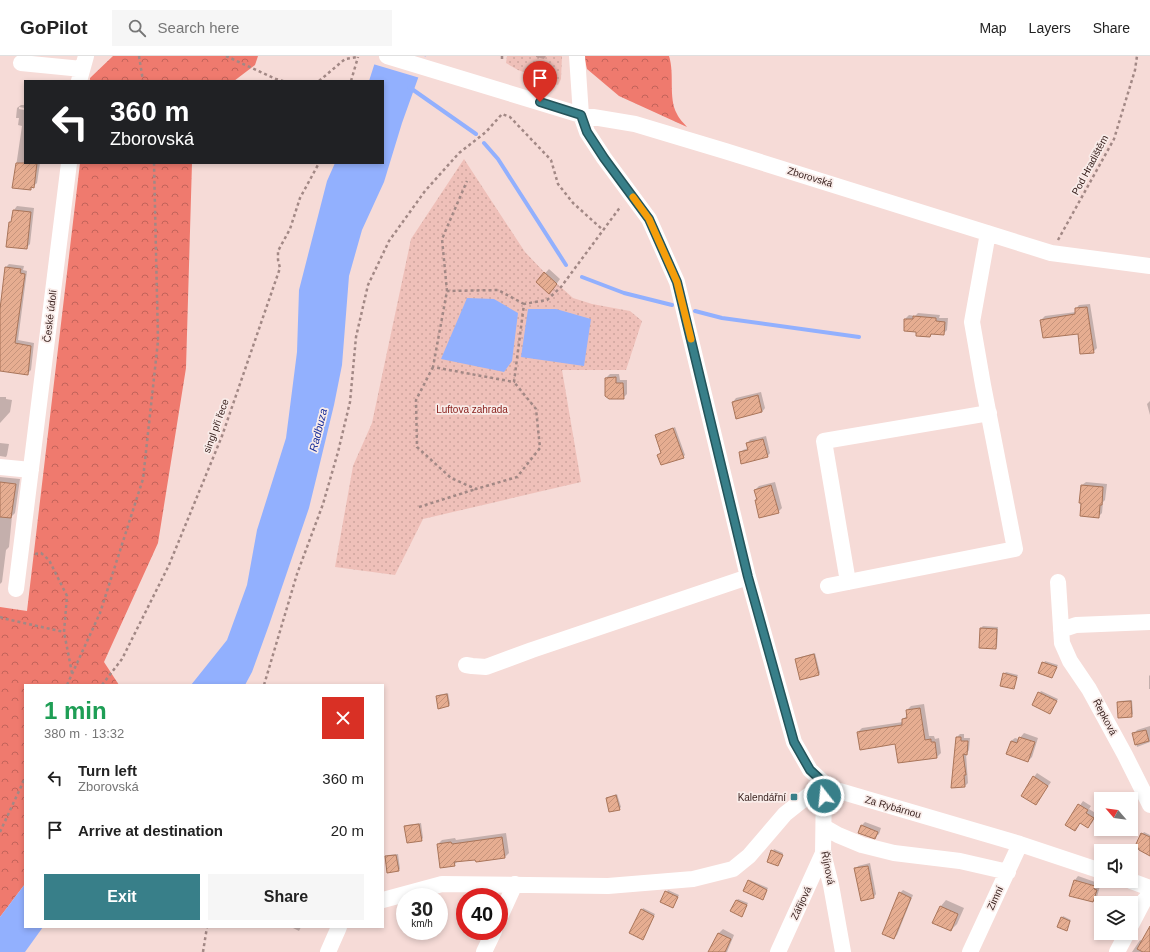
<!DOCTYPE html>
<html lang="en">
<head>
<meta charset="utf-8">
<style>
	:root { --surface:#fff; --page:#f6f6f6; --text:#222; --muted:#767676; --line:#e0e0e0; --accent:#387f89 }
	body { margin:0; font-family:Arial,sans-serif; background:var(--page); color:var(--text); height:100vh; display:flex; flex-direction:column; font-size:15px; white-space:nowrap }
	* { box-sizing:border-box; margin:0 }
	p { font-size:13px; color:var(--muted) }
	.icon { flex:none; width:22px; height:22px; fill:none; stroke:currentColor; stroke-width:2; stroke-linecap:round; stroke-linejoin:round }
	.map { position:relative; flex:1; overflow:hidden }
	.side { position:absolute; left:24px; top:628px; width:360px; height:244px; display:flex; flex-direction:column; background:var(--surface); border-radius:0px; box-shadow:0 2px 6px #0003 }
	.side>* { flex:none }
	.top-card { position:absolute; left:24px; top:24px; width:360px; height:84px; border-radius:0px; box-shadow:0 2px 6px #0003; background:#202124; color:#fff; overflow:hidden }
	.needle { width:26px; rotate:298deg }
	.fabs { position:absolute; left:1094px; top:736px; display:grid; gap:8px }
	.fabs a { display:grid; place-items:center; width:44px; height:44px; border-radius:0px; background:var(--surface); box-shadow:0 2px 6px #0003; font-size:20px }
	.speed { position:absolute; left:396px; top:832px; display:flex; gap:8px; font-size:20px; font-weight:700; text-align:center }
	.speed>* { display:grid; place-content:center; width:52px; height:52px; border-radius:50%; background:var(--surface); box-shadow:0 2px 6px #0003; line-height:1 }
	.speed small { font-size:10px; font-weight:400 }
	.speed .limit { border:6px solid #d22; background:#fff; color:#111 }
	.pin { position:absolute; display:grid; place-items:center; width:34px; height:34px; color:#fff; margin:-41px -17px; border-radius:50% 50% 50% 0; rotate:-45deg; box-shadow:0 0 4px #0007 }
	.pin .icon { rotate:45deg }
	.me { position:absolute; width:44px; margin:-22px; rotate:344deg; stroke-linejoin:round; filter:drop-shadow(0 0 3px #0008) }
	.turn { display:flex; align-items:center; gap:14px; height:84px; padding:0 20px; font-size:18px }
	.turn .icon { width:52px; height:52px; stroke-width:2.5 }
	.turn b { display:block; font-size:28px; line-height:34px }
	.round { display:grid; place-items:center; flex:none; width:42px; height:42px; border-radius:0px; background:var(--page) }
	.head { display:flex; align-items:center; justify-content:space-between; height:68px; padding:0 20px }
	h1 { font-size:24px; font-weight:700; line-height:30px; color:#1e9e55 }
	.button { display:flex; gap:8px; margin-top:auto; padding:8px 20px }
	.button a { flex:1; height:46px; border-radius:0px; background:var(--accent); color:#fff; font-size:16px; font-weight:700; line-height:46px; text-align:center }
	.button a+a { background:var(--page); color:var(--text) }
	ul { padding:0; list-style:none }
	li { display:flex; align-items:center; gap:12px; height:52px; padding:0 20px }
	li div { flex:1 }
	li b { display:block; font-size:15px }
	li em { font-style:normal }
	header { display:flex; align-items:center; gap:24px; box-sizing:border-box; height:56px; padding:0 20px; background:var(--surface); border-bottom:1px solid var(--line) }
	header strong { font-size:19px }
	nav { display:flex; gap:22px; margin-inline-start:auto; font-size:14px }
	.search { width:280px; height:36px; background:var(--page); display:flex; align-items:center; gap:10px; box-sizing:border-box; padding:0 14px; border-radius:0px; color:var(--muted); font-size:15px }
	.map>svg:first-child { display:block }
	.forest { fill:url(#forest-crowns) }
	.garden { fill:url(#garden-dots) }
	.water { fill:#92b0fe }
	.pier { fill:#f6dbd7 }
	.shadow { fill:#0003 }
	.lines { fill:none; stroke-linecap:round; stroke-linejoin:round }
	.stream { stroke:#92b0fe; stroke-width:4 }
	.building { fill:url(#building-hatch); stroke:#a9755a }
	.path { stroke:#a28885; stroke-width:2.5; stroke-dasharray:3 3; stroke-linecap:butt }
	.minor { stroke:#fff; stroke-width:16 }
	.route-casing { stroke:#245359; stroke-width:10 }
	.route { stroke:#387f89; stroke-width:7 }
	.slow { stroke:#f59e0b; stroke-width:7 }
	.poi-dot { fill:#387f89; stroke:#f9ece9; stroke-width:1.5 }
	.labels { text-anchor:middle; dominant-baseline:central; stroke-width:3.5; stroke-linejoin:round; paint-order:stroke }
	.street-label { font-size:10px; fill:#361e1b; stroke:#f9ece9 }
	.park-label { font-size:10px; fill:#89211d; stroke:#f9ece9 }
	.poi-label { font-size:10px; fill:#361e1b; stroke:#f9ece9; text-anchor:end }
	.water-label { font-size:11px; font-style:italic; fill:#1a309c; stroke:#f9ece9 }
</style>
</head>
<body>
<header>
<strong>GoPilot</strong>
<div class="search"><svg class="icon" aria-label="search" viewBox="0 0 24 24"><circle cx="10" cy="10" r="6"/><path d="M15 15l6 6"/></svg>Search here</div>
<nav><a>Map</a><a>Layers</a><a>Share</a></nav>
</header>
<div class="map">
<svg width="1150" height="896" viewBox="0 0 1150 896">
	<defs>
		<pattern id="forest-crowns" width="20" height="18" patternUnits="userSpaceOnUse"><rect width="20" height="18" fill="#ef7a6e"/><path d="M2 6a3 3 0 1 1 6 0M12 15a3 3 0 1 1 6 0" fill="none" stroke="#c2635a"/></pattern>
		<pattern id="garden-dots" width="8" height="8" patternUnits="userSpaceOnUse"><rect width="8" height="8" fill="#efc0b9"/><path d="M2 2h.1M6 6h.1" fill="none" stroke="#cea59e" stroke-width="1.8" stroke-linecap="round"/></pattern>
		<pattern id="building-hatch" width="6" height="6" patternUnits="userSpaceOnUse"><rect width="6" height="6" fill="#e6ad91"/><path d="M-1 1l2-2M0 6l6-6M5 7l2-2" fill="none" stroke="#c6947c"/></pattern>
	</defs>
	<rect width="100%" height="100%" fill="#f6dbd7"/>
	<path class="forest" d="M113,0H258L255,9L234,25H90V22Z
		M584,0H669C675,19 668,41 677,58C679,63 684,67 687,71L619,40L587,13Z
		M80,107H192L186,312L158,487L104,606L119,629H25V828L0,861V551L27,555Z"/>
	<path class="garden" d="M507,0H562L561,23L558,29L518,14L506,7Z
		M464,103L525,196L544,216L573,242L592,248L630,255L642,265L626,314H562L581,426L423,463L395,519L335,511L353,410L372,367L411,183Z"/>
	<path class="water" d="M377,0H426L402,67L384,126L362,174L349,220L342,309L334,349L320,407L309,452L269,569L252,616L245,629H191L227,584L247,529L257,474L286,382L297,296L299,234L327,125L335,107H383V25H369Z
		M467,242L494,243L518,257L512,305L504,316L441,303Z
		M528,253H556L591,263L584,310L521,301Z
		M25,828V871H43L25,896H0V861Z"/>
	<path class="pier" d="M375,0H424L428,1L420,22L373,8Z"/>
	<path class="shadow" d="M536,0H546L544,3L536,1Z
		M21,49H25V52L19,51V53L25,54V107H40L37,127L30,133L13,131L22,70L18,69L19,62H16L17,52Z
		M17,150L34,152L30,188L26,192L10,167L12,165L14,154Z
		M9,208L24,210L23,214L27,215L18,284L34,287L31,314L27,318L0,314V249L2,247L6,211Z
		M549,213L560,223L553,233L537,226Z
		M1090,248L1097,292L1093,296L1079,276L1041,264L1045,260L1076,256V253L1079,249Z
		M918,257L940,259L939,262H948L947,274L943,278L933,277L930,280L917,275L905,263L909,259L915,260Z
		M610,318H619L620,324H627V338L623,342L606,322Z
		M761,336L765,352L762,356L733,346L736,342Z
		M0,341H6V343L12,344L10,356L0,367Z
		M1150,345V359L1147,348Z
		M675,371L685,399L683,401L658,399L662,397L656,379Z
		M766,380L770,397L767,401L740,397L743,394L748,392L747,387L750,384Z
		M0,387L9,388L7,399L6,401L0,400Z
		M0,421L20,423L15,457L12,460L9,491L6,494L2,526L0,528Z
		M775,426L782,452L778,456L756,445L758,443L755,434L759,430Z
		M1086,426L1107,428L1105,444L1103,446L1102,457L1098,461L1082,429Z
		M983,570L998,571L997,591L995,592L980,591L981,572Z
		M815,597L820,617L819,618L796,604L797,602Z
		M1045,605L1058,609L1052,621L1039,617Z
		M1006,616L1018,619L1013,632L1004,618Z
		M1150,619V633H1149V620Z
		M1041,635L1058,643L1051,655L1033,648Z
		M448,637L450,648L449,649L437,641L438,639Z
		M1132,644L1133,658L1131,660L1118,646L1120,645Z
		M924,648L929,680H934L935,683L939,682L941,697L937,701L858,676L862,672L903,666V663L908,659L907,654L911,650Z
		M1150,670V686L1137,691L1134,678L1137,674Z
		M1024,677L1038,682L1032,701L1028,705L1011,685L1015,682L1019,683Z
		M960,678H964V682H970L969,694L966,698L968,727L965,730L957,681Z
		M1037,717L1051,726L1036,748L1034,721Z
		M617,738L621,751L619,753L607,742Z
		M1083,745L1091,750L1089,753L1097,758L1092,767L1088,770L1081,766L1066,769Z
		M865,766L881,772L879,778L875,781L862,769Z
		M421,767L423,782L421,784L405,771L407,769Z
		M1144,776L1150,779V799L1141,780Z
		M506,777L509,797L505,801L458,805L454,809L438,788L442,784L455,782L456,784Z
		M774,793L783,797L779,807L768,805Z
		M398,798L400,813L398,814L386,801L388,799Z
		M870,807L876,838L874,841L856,813L858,810Z
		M1078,820L1098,827V830H1100L1097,841L1093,845L1075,824Z
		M750,824L768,832L764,841L749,825Z
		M668,834L679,839L674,849L661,845Z
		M903,834L913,839L897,879L894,882L900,837Z
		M738,843L748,847L743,858L737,844Z
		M946,844L964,852L957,868L951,874L941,850Z
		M643,852L655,858L644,881L642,854Z
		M1063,860L1071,864L1066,874L1062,862Z
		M291,871H301L299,875Z
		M723,873L734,879L727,896H709L719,877Z
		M1150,881V896H1132L1140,884L1143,885Z"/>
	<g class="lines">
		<path class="stream" d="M409,31L476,78
			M484,87L498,103L566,209
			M582,221L624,237L672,249
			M695,255L722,262L859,281"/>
	</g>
	<path class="building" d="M16,107H37L34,132L31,131V134L12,132Z
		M13,154L31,156L27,193L6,191L9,166H11Z
		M5,211L21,213L20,217L25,218L15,287L31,290L28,319L0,315V253Z
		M544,216L557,228L549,238L536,226Z
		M1087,251L1094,297L1080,298L1078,278L1043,282L1040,264L1075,258V252Z
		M913,260L936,262V265L945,266L944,279L931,278L930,281L916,280V276L904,275V263H913Z
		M616,321V327H623L624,343H609L605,340V322Z
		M758,339L762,356L736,363L732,346Z
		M673,372L684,402L661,409L657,399L661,397L655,379Z
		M763,383L768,401L741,408L739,396L748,394L746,387Z
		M0,426L16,428L11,462L0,461Z
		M771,429L779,457L759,462L755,444H757L754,434Z
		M1081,429L1103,431L1102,449H1100L1099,462L1080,460L1081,447H1079Z
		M980,572L997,573L996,593L979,592Z
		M814,598L819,619L800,624L795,603Z
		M1042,606L1057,611L1052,622L1038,617Z
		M1003,617L1017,621L1014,633L1000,630Z
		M1038,636L1057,645L1050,658L1032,649Z
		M447,638L449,650L438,653L436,640Z
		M1131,645L1132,661L1118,662L1117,646Z
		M920,652L925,684L931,683V686H935L937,702L898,707L895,688L860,694L857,676L902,669V663L907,662L906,654Z
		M1146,674L1149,685L1135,689L1132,677Z
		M956,681H961V685H968L967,699L963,698L966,719H964L965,731L951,732Z
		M1019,681L1035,686L1028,706L1006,698L1011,685L1017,687Z
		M1033,720L1048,730L1036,749L1021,740Z
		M616,739L620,754L609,756L606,742Z
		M1078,748L1088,754L1086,757L1094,762L1088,772L1080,767L1075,775L1065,769Z
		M419,768L422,785L407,787L404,770Z
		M861,769L878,776L875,783L858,777Z
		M1141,777L1150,781V800L1139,794L1136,788Z
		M502,781L505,802L476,806L475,804L454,806L455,810L440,812L437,788L451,786L452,788Z
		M771,794L783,799L778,810L767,806Z
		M396,799L399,815L387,817L385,800Z
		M868,810L874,842L861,845L854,812Z
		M748,824L767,834L763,844L743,835Z
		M1074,824L1095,830L1094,833L1097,834L1093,846L1069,840Z
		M665,835L678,841L673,852L660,846Z
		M899,836L911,842L894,883L882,878Z
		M736,844L747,849L742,861L730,855Z
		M940,850L958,858L951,875L932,867Z
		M641,853L654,860L643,884L629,877Z
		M1061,861L1070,865L1067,875L1057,871Z
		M1150,870V896H1143L1137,893Z
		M718,877L731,883L725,896H708Z"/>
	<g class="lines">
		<path class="path" d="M139,0L143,25
			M226,0L276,23L283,25
			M502,0V6
			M319,25L345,3L358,1
			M351,25L358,1
			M1058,184L1114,83L1135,14L1137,0
			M447,235L442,183L467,125
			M524,248L498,234L447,235L433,311L514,326L524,248L547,244L561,231L621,150
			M433,311L416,344L417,391L451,422L476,433L517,421L540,392L536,353L514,326
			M419,451L476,433
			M35,498L41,497L49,504L67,540L64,576L72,617
			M0,561L6,563L64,576
			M67,629L100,557L143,423L158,285L154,107
			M102,629L122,603L169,509L222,380L280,212L278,204V195L290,173L300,142L319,107
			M264,629L297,518L323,448L338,396L350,346L356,281L368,229L389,185L425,135L459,97L486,76L502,58L510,61L551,104L558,128L573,147L603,174
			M0,776L25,722
			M203,896L207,871"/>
		<path class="minor" d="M387,0L581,59L635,68L725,95L1051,197L1150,210
			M577,0L581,59L587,76L604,102L649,163L677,226L748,521L794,686L810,714L824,727L836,734L1020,788L1101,815
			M21,7L82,13
			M79,25L86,0
			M0,411L31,414
			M848,526L824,385L989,357
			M1058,526L1062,587L1070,605L1089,633L1125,699L1150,749
			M828,530L1015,493L983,329L972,266L988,177
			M16,533L69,107
			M1061,574L1076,569L1150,566
			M466,609L472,610L486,611L532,594L748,521
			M824,727L823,797L831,829L843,896
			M824,771L838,779L862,789L894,797L960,805L1008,816
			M1131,825L1150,832
			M383,844L442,828L608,830L693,823L733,813L749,800L785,758L824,727
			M499,863L515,828
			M1131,869L1143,846L1150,838
			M328,896L339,871
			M484,896L494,875
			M778,896L823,797
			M970,896L1020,788
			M1117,896L1127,877"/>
	</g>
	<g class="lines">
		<defs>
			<path id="route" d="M540,46L581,59L587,76L604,102L649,163L677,226L748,521L794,686L810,714L824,727V740"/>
		</defs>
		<use href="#route" class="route-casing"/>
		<use href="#route" class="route"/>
		<path class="slow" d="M633,141L649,163L677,226L691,283"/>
	</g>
	<rect class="poi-dot" x="790" y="737" width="8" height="8" rx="2"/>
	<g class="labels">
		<g class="street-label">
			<text transform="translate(1090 109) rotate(-62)">Pod Hradištěm</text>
			<text transform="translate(810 121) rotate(17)">Zborovská</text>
			<text transform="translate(50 260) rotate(-83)">České údolí</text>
			<text transform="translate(216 370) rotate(-70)">singl při řece</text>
			<text transform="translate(1105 661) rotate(62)">Řepková</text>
			<text transform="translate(893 751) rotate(16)">Za Rybárnou</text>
			<text transform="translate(828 812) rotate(79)">Říjnová</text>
			<text transform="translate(995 842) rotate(-65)">Zimní</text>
			<text transform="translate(801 847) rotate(-65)">Zářijová</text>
		</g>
		<g class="park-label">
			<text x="472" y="353">Luftova zahrada</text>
		</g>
		<g class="poi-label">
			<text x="786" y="741">Kalendářní</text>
		</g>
		<g class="water-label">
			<text transform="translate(318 374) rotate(-76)">Radbuza</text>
		</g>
	</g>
</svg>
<div class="fabs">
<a><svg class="needle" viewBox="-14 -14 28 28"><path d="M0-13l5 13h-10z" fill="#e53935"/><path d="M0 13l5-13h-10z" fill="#767676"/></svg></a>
<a><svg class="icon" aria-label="sound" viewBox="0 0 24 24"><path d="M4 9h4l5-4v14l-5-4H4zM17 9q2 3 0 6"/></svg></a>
<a><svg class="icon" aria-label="layers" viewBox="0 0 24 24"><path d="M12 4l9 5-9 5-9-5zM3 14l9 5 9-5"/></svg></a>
</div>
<div class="speed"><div>30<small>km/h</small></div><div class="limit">40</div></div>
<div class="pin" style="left:540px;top:46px;background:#d93025"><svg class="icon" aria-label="arrive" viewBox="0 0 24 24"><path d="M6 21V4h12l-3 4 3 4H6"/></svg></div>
<svg class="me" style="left:824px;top:740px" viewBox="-20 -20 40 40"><circle r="17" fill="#387f89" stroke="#fff" stroke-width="3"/><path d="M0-11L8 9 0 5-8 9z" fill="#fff"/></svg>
<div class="top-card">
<div class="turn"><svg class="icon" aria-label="left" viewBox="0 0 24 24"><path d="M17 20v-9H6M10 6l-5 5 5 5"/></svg><div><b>360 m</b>Zborovská</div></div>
</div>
<section class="side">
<div class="head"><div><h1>1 min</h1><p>380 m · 13:32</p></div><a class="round" style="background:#d93025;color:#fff"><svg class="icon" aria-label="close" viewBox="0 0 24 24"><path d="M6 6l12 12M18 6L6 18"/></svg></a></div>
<ul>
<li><svg class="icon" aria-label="left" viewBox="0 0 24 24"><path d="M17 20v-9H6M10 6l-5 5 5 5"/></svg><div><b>Turn left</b><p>Zborovská</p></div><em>360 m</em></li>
<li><svg class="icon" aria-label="arrive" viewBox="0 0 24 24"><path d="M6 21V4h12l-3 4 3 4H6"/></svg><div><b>Arrive at destination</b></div><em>20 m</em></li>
</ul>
<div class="button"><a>Exit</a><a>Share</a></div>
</section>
</div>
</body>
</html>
